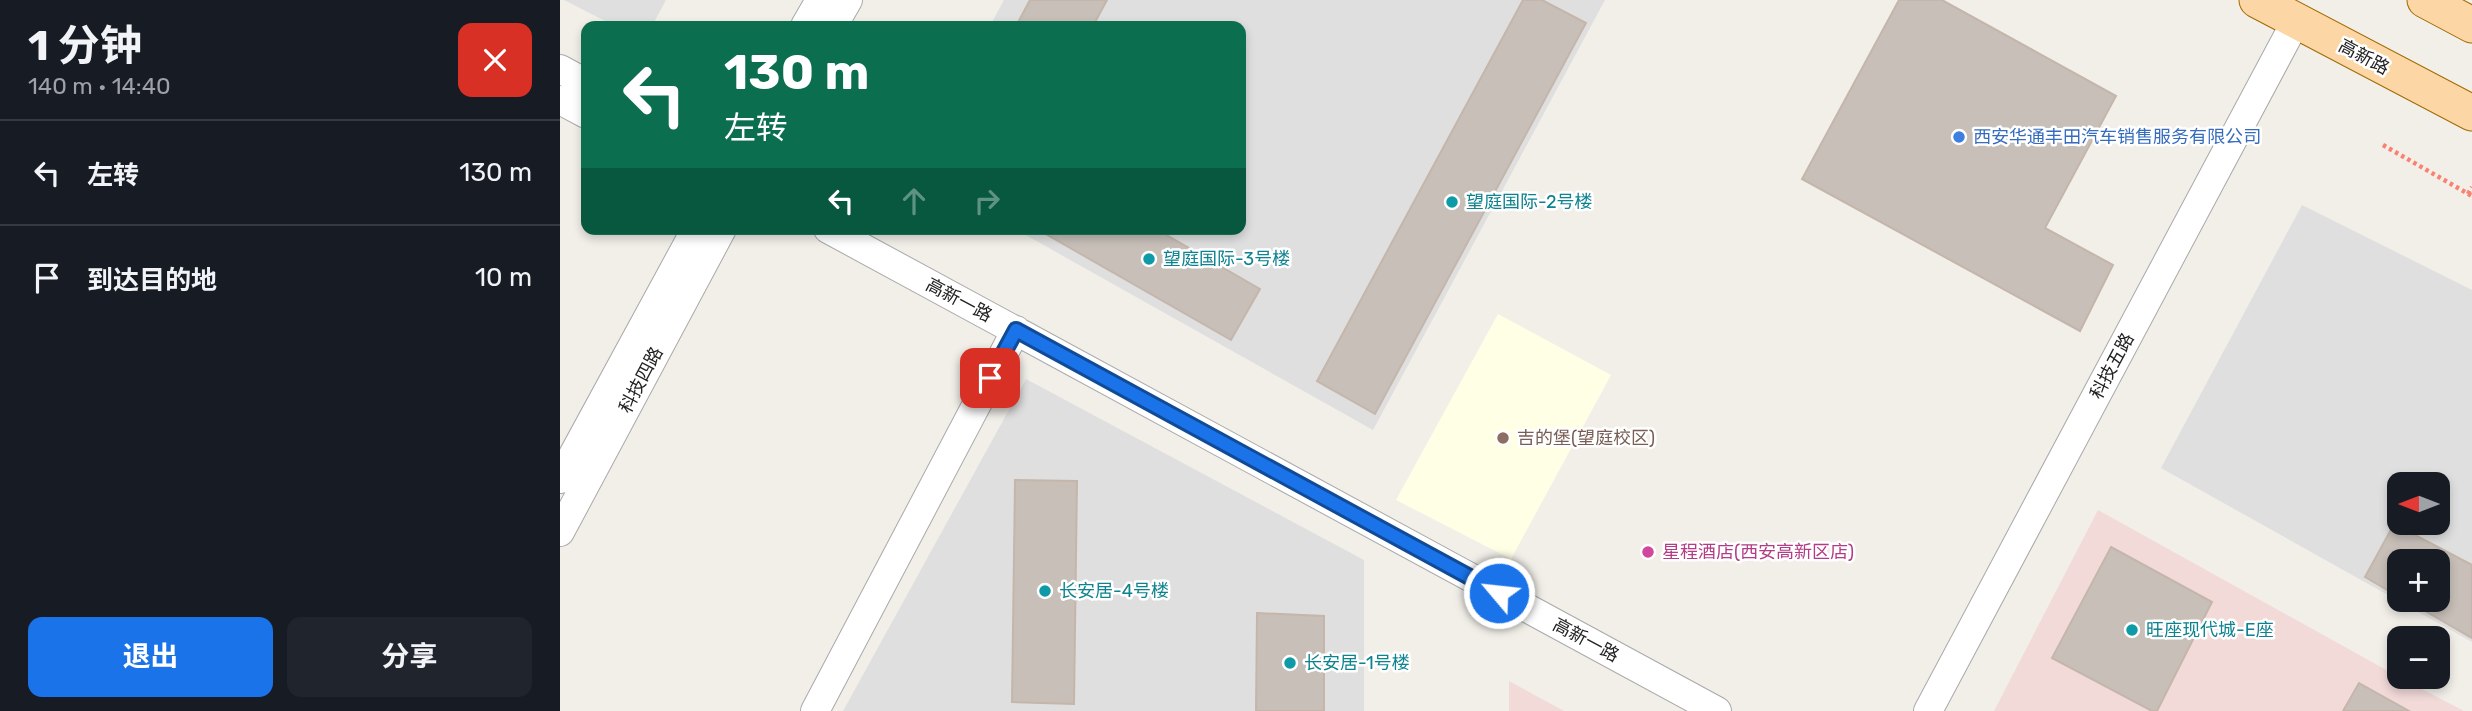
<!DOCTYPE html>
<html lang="zh">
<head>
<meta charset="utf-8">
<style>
	:root { --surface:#171b24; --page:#20242c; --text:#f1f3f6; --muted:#9ea1a6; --line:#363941; --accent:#1a73e8 }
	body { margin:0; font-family:Rubik,"Noto Sans SC",sans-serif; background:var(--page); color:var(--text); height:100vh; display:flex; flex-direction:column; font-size:26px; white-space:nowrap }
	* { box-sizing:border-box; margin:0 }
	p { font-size:23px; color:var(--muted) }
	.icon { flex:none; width:38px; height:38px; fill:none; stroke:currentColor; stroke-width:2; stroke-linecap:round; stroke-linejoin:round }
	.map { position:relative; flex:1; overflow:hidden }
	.drawer { display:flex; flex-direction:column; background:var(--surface); width:560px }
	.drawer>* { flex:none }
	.banner { position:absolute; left:21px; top:21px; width:665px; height:214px; border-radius:14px; box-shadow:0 4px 10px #0003; background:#0b6e4f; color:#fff; overflow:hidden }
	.needle { width:46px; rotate:270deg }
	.tools { position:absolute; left:1827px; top:472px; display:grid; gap:14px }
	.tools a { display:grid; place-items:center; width:63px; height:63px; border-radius:14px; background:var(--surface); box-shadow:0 4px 10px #0003; font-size:35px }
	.pin { position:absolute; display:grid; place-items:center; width:60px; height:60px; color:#fff; margin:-30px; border-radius:14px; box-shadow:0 4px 10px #0006 }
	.me { position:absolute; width:77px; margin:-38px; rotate:298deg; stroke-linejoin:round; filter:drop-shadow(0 0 5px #0008) }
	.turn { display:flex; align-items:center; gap:24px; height:147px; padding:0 28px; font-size:32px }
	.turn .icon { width:91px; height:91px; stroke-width:2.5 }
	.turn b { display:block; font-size:49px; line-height:60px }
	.lanes { display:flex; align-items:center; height:66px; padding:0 28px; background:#0003; justify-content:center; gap:35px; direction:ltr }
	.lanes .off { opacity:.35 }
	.round { display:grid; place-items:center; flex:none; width:74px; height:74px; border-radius:14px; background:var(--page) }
	.headline { display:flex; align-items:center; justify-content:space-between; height:119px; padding:0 28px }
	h1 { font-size:42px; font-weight:700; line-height:52px }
	.cta { display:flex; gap:14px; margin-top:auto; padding:14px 28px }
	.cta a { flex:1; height:80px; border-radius:14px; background:var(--accent); color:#fff; font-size:28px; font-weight:700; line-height:80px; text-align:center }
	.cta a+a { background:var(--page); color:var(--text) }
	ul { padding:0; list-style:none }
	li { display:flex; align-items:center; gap:21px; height:105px; padding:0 28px; border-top:2px solid var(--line) }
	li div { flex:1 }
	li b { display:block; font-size:26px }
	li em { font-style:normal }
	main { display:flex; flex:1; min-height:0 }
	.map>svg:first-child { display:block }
	.residential { fill:#e0dfdf; fill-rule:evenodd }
	.commercial { fill:#f2dad9 }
	.education { fill:#ffffe5 }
	.building { fill:#c7bfb8; stroke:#c4b6ab; stroke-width:2 }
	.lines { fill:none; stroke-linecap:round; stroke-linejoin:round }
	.minor-casing { stroke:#a9a9a9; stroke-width:30 }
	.major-casing { stroke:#a06b00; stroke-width:37 }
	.path { stroke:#fa8072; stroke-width:4.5; stroke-dasharray:3.5 3.5; stroke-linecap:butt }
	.minor { stroke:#fff; stroke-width:28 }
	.major { stroke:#fcd6a4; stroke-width:35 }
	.route-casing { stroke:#114b97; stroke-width:18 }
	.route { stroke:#1a73e8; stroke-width:12 }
	.shop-dot { fill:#3f7fe0; stroke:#fff; stroke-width:2.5 }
	.culture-dot { fill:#0f9aa8; stroke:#fff; stroke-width:2.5 }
	.education-dot { fill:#8d6e63; stroke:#fff; stroke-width:2.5 }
	.hotel-dot { fill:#d1479c; stroke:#fff; stroke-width:2.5 }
	.labels { text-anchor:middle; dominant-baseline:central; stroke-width:5; stroke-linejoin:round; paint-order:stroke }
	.street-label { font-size:18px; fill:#222; stroke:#fff }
	.shop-label { font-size:18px; fill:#366cbe; stroke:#fff; text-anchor:start }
	.culture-label { font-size:18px; fill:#0d838f; stroke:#fff; text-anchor:start }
	.education-label { font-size:18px; fill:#785e54; stroke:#fff; text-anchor:start }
	.hotel-label { font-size:18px; fill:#b23c85; stroke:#fff; text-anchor:start }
</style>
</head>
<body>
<main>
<section class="drawer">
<div class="headline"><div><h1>1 分钟</h1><p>140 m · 14:40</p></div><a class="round" style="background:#d93025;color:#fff"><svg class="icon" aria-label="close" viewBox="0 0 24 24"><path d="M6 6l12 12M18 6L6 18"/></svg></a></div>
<ul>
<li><svg class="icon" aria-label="left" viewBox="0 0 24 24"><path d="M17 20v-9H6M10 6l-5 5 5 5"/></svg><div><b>左转</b></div><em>130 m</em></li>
<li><svg class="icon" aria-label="arrive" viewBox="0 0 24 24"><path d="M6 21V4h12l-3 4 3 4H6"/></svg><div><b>到达目的地</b></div><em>10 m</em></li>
</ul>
<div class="cta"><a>退出</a><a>分享</a></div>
</section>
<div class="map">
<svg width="1912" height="711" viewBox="0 0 1912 711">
	<rect width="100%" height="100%" fill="#f2efe9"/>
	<path class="residential" d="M4,0H106L92,26H55Z
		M444,0H1045L813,430L455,229H681V26H430Z
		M1742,205L1912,290V642L1601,468ZM1839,485H1878V523H1839ZM1839,562H1878V600H1839Z
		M466,379L804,560V711H283Z"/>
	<path class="commercial" d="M1538,510L1839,677L1904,711H1434Z
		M949,681L1004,711H949Z"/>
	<path class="education" d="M938,314L1051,375L951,559L836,500Z"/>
	<path class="building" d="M470,0H547L533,26H456Z
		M963,0H982L1026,23L815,414L757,381Z
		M1339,0H1382L1556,96L1485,228L1553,265L1520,331L1242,179Z
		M477,229H596L700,289L671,340Z
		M455,480L517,481L514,704L452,702Z
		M1834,524L1912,565V638L1846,600H1878V562H1839V597L1805,577Z
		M1551,547L1652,602L1597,711H1592L1492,658Z
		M697,613L764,616V711H696Z
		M1799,683L1849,711H1783Z"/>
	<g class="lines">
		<defs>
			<path id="minor" d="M245,26L260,0
				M273,26L288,0
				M0,69L26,83
				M0,100L26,114
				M268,229L1157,711
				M0,479L136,229
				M0,532L162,229
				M255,711L456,330
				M1368,711L1736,21"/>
			<path id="major" d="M1697,0L1912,113
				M1865,0L1912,25"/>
		</defs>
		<use href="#minor" class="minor-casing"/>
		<use href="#major" class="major-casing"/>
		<path class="path" d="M1823,145L1912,196
			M1908,194L1912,187"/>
		<use href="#minor" class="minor"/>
		<use href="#major" class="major"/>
	</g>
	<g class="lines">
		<defs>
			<path id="route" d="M430,378L456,330L939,593"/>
		</defs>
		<use href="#route" class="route-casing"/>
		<use href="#route" class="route"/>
	</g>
	<circle class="shop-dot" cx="1399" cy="137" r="7"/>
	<g class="culture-dot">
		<circle cx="892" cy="202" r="7"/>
		<circle cx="589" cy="259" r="7"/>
		<circle cx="485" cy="591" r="7"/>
		<circle cx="1572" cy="630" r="7"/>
		<circle cx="730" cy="663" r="7"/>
	</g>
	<circle class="education-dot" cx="943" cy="438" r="7"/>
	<circle class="hotel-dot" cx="1088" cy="552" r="7"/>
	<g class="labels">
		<g class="street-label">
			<text transform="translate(1804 57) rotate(28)">高新路</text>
			<text transform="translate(399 300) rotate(28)">高新一路</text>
			<text transform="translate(1552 366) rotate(-62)">科技五路</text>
			<text transform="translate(81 380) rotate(-62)">科技四路</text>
			<text transform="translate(1026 640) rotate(28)">高新一路</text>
		</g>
		<g class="shop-label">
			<text x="1413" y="137">西安华通丰田汽车销售服务有限公司</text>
		</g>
		<g class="culture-label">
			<text x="906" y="202">望庭国际-2号楼</text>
			<text x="603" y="259">望庭国际-3号楼</text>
			<text x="499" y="591">长安居-4号楼</text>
			<text x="1586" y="630">旺座现代城-E座</text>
			<text x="744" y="663">长安居-1号楼</text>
		</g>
		<g class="education-label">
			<text x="957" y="438">吉的堡(望庭校区)</text>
		</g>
		<g class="hotel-label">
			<text x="1102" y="552">星程酒店(西安高新区店)</text>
		</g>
	</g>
</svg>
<div class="tools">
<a><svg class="needle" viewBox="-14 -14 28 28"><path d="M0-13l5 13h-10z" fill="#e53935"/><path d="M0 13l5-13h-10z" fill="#9ea1a6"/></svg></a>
<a>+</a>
<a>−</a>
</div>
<div class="pin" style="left:430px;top:378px;background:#d93025"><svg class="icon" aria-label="arrive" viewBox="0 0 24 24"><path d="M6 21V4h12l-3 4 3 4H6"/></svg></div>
<svg class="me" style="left:939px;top:593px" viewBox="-20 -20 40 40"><circle r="17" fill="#1a73e8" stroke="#fff" stroke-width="3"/><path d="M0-11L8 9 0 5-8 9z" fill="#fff"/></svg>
<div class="banner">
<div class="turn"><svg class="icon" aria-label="left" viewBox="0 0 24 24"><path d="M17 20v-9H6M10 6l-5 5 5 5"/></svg><div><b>130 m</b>左转</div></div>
<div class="lanes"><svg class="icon" aria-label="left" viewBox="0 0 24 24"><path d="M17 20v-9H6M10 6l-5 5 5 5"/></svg><svg class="icon off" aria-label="ahead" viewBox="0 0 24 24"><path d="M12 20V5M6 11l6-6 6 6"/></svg><svg class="icon off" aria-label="right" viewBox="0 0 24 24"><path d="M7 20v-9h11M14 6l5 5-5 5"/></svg></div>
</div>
</div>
</main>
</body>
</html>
